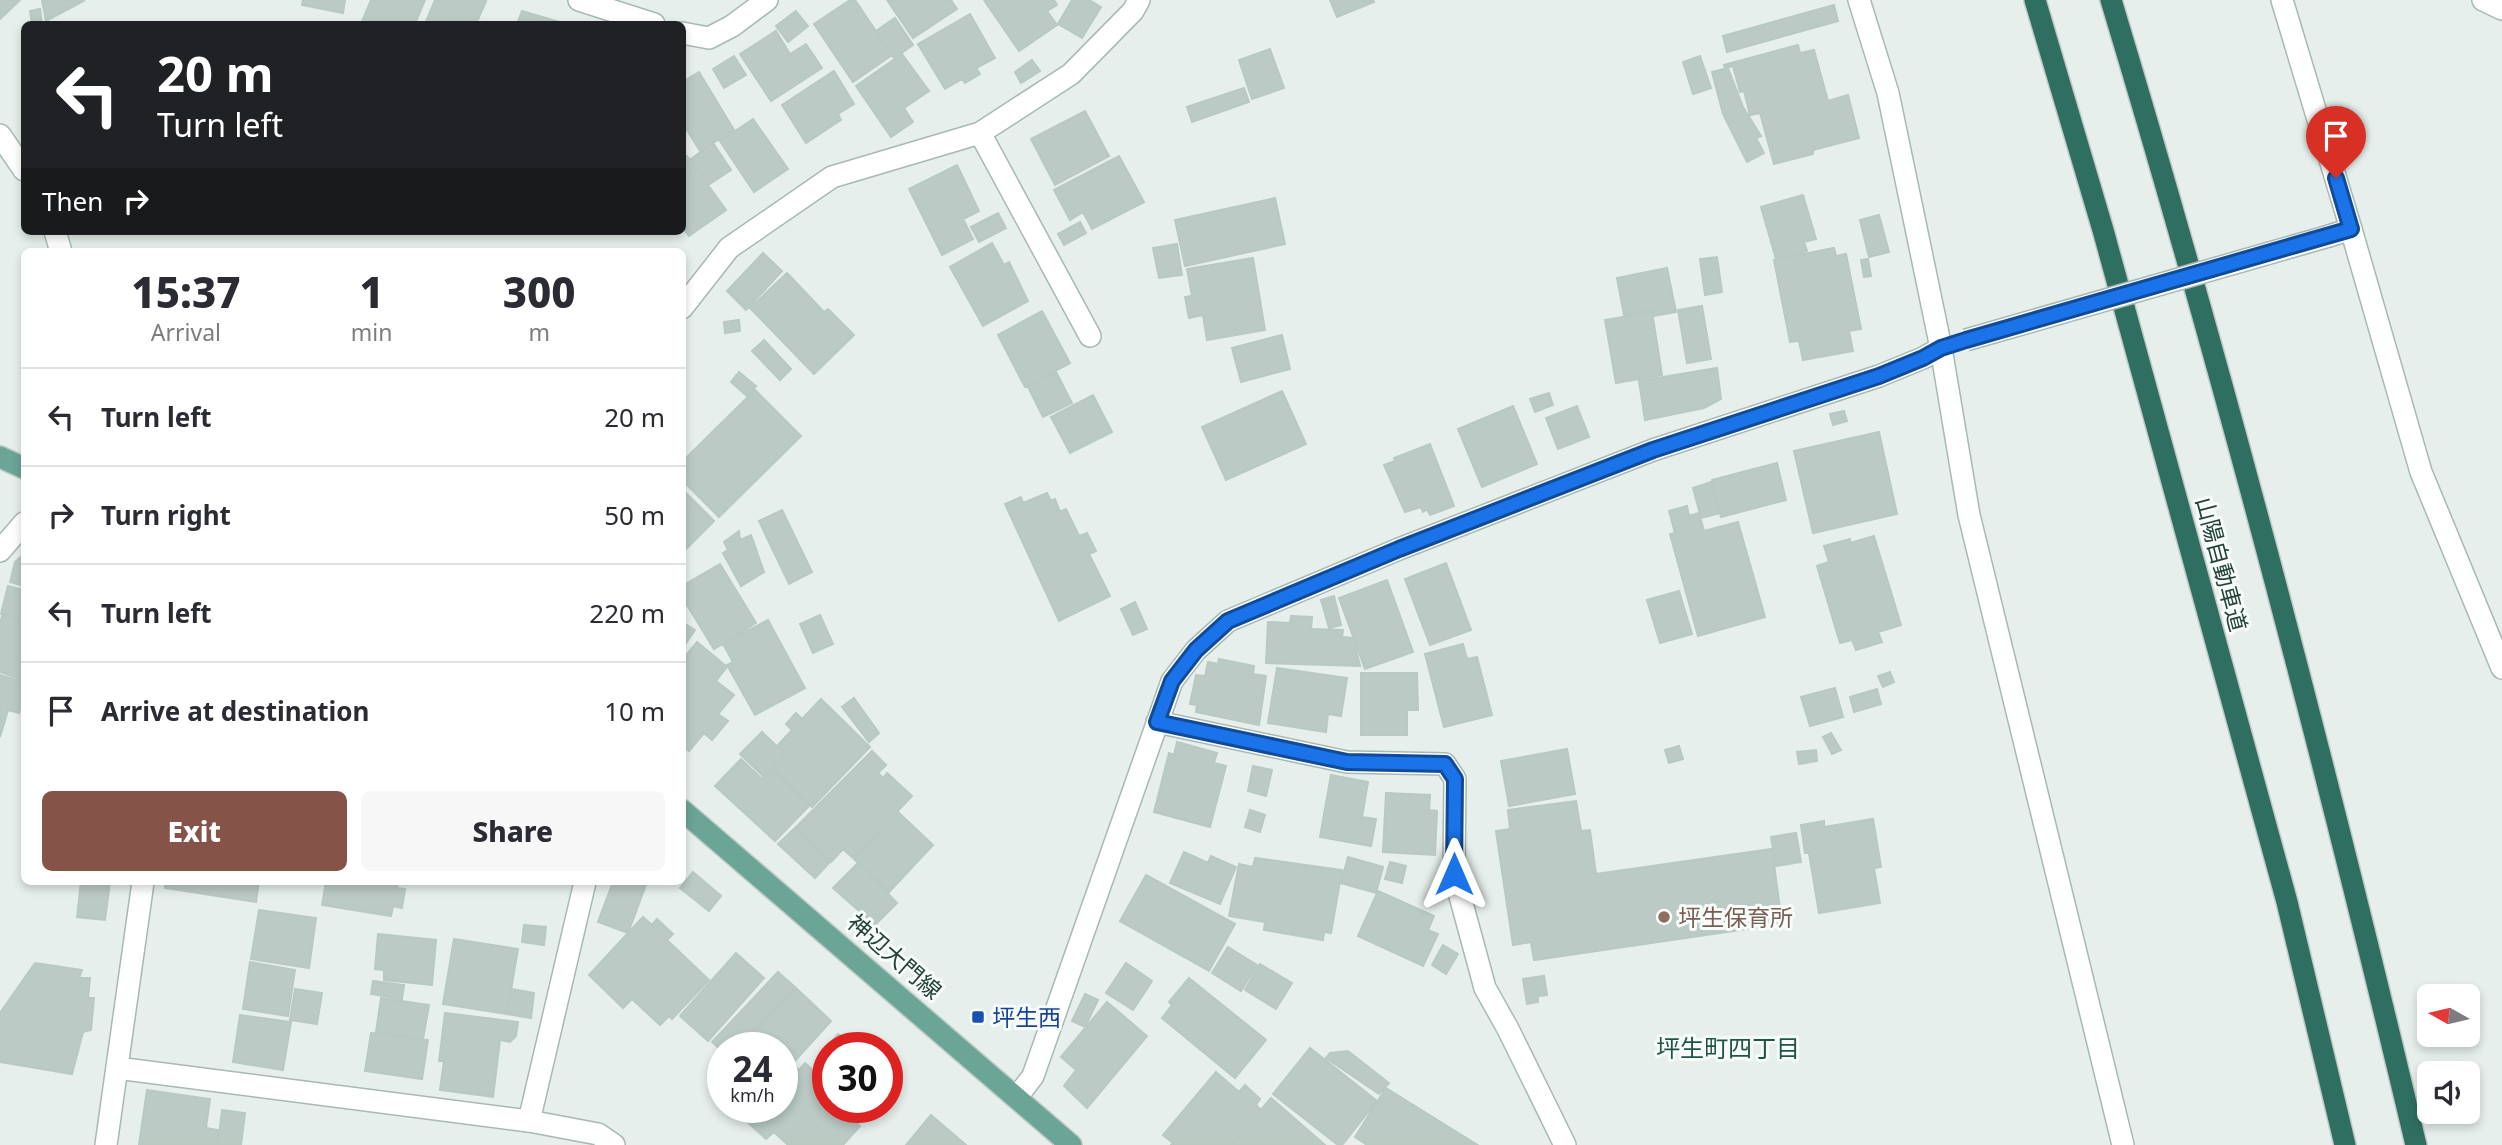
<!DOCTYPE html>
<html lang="en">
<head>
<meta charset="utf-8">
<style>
	:root { --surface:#fff; --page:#f7f7f7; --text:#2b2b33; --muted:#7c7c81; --line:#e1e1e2; --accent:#855347 }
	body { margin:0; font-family:"Noto Sans","Noto Sans JP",sans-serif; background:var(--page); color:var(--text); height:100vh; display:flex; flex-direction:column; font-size:26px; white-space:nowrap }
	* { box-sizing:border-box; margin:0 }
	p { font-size:23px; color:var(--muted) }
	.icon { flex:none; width:38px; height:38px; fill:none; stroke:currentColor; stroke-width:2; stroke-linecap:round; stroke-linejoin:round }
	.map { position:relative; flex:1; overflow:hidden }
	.sheet { position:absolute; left:21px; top:248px; width:665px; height:637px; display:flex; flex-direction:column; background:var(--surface); border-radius:10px; box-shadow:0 4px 10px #0003 }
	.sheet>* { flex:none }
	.hud { position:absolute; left:21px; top:21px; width:665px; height:214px; border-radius:10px; box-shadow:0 4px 10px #0003; background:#202124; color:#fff; overflow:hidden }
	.needle { width:46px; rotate:278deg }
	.tools { position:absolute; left:2417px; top:984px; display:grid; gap:14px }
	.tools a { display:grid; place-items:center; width:63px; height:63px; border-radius:10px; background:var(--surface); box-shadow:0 4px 10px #0003; font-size:35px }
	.speed { position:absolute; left:707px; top:1032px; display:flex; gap:14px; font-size:35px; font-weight:700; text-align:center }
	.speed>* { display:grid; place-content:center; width:91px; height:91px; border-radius:50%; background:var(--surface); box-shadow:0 4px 10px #0003; line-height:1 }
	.speed small { font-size:18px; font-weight:400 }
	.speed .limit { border:10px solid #d22; background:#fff; color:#111 }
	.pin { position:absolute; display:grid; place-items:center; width:60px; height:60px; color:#fff; margin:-72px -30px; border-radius:50% 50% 50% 0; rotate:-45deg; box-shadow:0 0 7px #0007 }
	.pin .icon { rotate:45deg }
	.me { position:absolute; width:77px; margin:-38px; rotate:0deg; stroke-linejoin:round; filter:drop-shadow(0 0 5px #0008) }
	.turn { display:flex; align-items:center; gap:24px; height:147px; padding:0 21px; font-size:32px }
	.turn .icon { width:91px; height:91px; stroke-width:2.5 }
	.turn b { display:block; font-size:49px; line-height:60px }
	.then { display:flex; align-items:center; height:66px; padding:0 21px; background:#0003; gap:14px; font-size:26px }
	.eta { display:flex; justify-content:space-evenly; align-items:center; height:119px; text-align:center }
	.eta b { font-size:42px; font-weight:800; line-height:49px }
	.button { display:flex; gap:14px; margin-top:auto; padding:14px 21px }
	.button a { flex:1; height:80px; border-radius:10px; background:var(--accent); color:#fff; font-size:28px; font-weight:800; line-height:80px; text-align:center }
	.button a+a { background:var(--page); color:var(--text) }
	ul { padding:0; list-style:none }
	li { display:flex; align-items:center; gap:21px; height:98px; padding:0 21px; border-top:2px solid var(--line) }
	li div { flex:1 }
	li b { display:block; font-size:26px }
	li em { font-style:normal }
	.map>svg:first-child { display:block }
	.building { fill:#bbcac4; stroke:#b8c9c2; stroke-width:2 }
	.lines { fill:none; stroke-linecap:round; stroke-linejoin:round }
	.minor-casing { stroke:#a8b8b2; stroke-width:24 }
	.tertiary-casing { stroke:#a8b8b2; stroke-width:24 }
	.secondary-casing { stroke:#a4bbb3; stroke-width:24 }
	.primary-casing { stroke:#c2cac8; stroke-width:24 }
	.motorway-casing { stroke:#c2cac8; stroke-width:24 }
	.minor { stroke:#fff; stroke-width:21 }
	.tertiary { stroke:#fff; stroke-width:21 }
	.secondary { stroke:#fff; stroke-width:21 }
	.primary { stroke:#6aa596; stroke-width:21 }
	.motorway { stroke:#2f6f62; stroke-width:21 }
	.tertiary-bridge-casing { stroke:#a8b8b2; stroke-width:24; stroke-linecap:butt }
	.tertiary-bridge { stroke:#fff; stroke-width:21 }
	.route-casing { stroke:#114b97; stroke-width:18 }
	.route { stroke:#1a73e8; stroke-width:12 }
	.education-dot { fill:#8d6e63; stroke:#f7fbf9; stroke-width:2.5 }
	.transit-dot { fill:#1a4fb4; stroke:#f7fbf9; stroke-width:2.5 }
	.labels { text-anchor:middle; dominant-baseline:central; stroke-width:6; stroke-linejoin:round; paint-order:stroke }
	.street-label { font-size:23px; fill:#24423a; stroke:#f7fbf9 }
	.education-label { font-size:23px; fill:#785e54; stroke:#f7fbf9; text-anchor:start }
	.transit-label { font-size:23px; fill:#164399; stroke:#f7fbf9; text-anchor:start }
	.neighbourhood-label { font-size:24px; fill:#1f5548; stroke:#f7fbf9 }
</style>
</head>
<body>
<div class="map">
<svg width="2502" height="1145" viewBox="0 0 2502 1145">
	<rect width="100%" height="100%" fill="#e6efeb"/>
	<path class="building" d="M0,0H20L0,19Z
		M42,0H85L46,21Z
		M303,0H345L343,13L302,5Z
		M371,0H425L415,24H361Z
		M435,0H483L486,1L476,24H425Z
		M850,0H855L892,55L853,82L814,24Z
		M887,0H951L957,9L913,38Z
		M984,0H1054L1057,5L1047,11L1057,25L1019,51Z
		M1072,0H1089L1101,7L1082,38L1058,24Z
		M1330,0H1373L1374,2L1337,17Z
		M1834,5L1838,21L1727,52L1723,36Z
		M40,9L42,24H32L30,11Z
		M522,11L566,24H517Z
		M796,11L808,26L788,42L776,26Z
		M970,14L995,58L976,68L980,74L965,83L962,79L945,89L918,44Z
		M895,18L913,45L894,58L876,31Z
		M776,31L790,54L806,44L822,68L771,101L740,54Z
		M1798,45L1800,53L1814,50L1828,101L1848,95L1859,138L1813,150V154L1774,164L1760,113L1750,115L1744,91L1740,92L1733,66L1725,68L1724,65Z
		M1270,49L1284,88L1252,99L1239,60Z
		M902,54L929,91L904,108L913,122L891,137L856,86Z
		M734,56L746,75L724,88L713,69Z
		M1700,56L1711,88L1693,94L1683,62Z
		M1032,60L1040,71L1021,83L1015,72Z
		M1728,68L1743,107L1761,136L1756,138L1764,153L1747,162L1723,114L1712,72Z
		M834,71L854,104L838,114L841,120L806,143L782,105Z
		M699,72L734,130L700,151L682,122V82Z
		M1244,88L1249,102L1192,122L1187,107Z
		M1085,111L1109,156L1055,185L1031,139Z
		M753,119L788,169L754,192L720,141Z
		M713,143L731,170L708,185L691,159Z
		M687,156L726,210L689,236L682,227V160Z
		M1119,156L1144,202L1092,229L1083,212L1070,220L1054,190Z
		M957,165L979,211L963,219L973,239L942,255L909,189Z
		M1803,195L1816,239L1804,242L1807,251L1776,259L1761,207Z
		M1275,198L1285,244L1185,266L1175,220Z
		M998,213L1006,228L979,242L971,227Z
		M1879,215L1889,252L1869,257L1860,220Z
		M1080,222L1086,233L1064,245L1058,234Z
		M992,243L1004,265L1009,262L1028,301L983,326L950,267Z
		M1177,244L1182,275L1159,278L1153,248Z
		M1834,248L1836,256L1846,254L1861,329L1849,331L1853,351L1803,360L1799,341L1790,342L1774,260Z
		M763,253L782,271L746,310L727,291Z
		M1717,257L1722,292L1705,295L1700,259Z
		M1253,258L1265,330L1207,340L1203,315L1189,318L1185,297L1192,296L1187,269Z
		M1868,259L1871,276L1864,277L1861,260Z
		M1667,268L1676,312L1653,316L1651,310L1624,315L1617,278Z
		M787,273L824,312L828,309L854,335L814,374L750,308Z
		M1702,306L1711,359L1687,363L1678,310Z
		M1042,311L1070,363L1025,387L998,335Z
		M1652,312L1662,375L1616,383L1605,320Z
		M739,320L740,331L725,333L724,322Z
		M1282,335L1290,369L1241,382L1232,348Z
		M764,340L791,369L780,380L752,351Z
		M1717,368L1721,399L1704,408L1645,420L1639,381Z
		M739,372L756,386L747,396L731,382Z
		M1056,372L1072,403L1043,417L1028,387Z
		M755,390L801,436L719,517L682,480V462Z
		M1282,391L1306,444L1226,480L1202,427Z
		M1549,393L1553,405L1535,412L1530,399Z
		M1093,395L1112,432L1070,453L1051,417Z
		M1513,406L1537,464L1482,487L1458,429Z
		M1577,406L1589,437L1558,449L1546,418Z
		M1844,411L1847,421L1833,425L1830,414Z
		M1879,432L1897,514L1813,533L1794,451Z
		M1430,444L1454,506L1430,515L1427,509L1423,512L1421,507L1405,512L1384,465L1395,461L1394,458Z
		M1777,463L1786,500L1721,517L1712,480Z
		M1711,482L1720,513L1701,518L1693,488Z
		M682,489L714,521L682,553Z
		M1047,493L1051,501L1055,499L1060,512L1066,509L1079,536L1087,533L1096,551L1089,554L1110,596L1059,621L1005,504L1021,497L1023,503Z
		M1687,506L1689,516L1699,513L1704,531L1738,522L1765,617L1698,636L1670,534L1675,533L1669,511Z
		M782,510L812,572L789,584L759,521Z
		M739,531L740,540L751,535L764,572L741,586L723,553L728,550L724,542Z
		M1874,536L1901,625L1878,632L1882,642L1856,650L1852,640L1840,643L1817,566L1829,562L1824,546L1850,539V543Z
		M24,554V586L10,582L15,562Z
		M1446,563L1471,630L1430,645L1405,579Z
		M720,564L756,623L714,649L682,597V586Z
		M1387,580L1413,652L1365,669L1339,598Z
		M8,586L24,590V619L1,614Z
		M1679,591L1692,634L1660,643L1647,600Z
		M1334,596L1341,625L1329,628L1321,600Z
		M1135,602L1147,629L1133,635L1121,609Z
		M3,614L24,622V680L0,672V622Z
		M820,615L833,644L813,653L800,624Z
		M1291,616L1312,617L1311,629L1343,630L1342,637L1353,638L1360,666L1266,663L1268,622L1290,623Z
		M768,620L805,688L755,715L727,665L733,662L723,644Z
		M682,622L695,630L682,649Z
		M697,642L727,667L716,681L734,695L718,714L728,721L712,740L704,733L689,751L682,745V660Z
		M1463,644L1467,659L1477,657L1492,715L1444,727L1425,654Z
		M1219,659L1254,666L1253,674L1266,676L1259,725L1196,712L1197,705L1190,704L1196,675L1205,676L1208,662L1218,664Z
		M1277,668L1347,678L1341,716L1328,714L1326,732L1268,723Z
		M1890,672L1894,682L1883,687L1878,676Z
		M1361,673H1417L1418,710H1407V735H1361Z
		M0,675L24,682V696L19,713L8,710L0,737Z
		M1835,688L1843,717L1810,726L1801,697Z
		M1877,689L1881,704L1854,712L1850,697Z
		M854,698L879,733L869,742L842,707Z
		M821,699L870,747L812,807L772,768L786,753L778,745L792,730L786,724L796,713L802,719Z
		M762,732L785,754L763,776L740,754Z
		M1831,733L1841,750L1832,754L1823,737Z
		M1177,742L1217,753L1214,763L1226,766L1210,827L1154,812L1169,753L1174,755Z
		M1679,746L1683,759L1669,763L1665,750Z
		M1567,749L1575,794L1509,806L1501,761Z
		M1816,750L1817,761L1799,764L1797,752Z
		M872,751L886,765L878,773L883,778L887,773L912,796L853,858L843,849L831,862L796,827Z
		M741,759L762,779L771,770L809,806L775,841L715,786Z
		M1253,766L1272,770L1266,796L1248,791Z
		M1331,775L1368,782L1362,817L1376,819L1371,846L1320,837Z
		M1386,793L1430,795L1429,810L1437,811L1435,855L1383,852Z
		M1576,801L1581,831L1590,830L1596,874L1772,849L1782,924L1534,960L1531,942L1513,945L1496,831L1510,829L1508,810Z
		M1250,810L1265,815L1260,832L1245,827Z
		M898,812L933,845L889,892L854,859Z
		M1873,819L1881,867L1874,868L1880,903L1819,913L1809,853H1805L1801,825L1824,821V827Z
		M795,828L829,863L815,878L778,844Z
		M1796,833L1801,862L1776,866L1771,837Z
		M1184,852L1208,863L1211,856L1236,867L1220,904L1170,883Z
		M1348,857L1383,867L1376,893L1341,883Z
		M1255,858L1342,870L1331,933L1324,932L1323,940L1264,930L1265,922L1229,916L1239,864L1253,867Z
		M1390,862L1406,866L1402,883L1385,879Z
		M858,863L897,903L875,925L833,888Z
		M693,872L721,896L709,911L680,888Z
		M1146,875L1235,924L1209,971L1120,921Z
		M81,882H110L105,920L77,917Z
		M165,882H259L256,902L165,888Z
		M326,882H398L397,888L405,889L402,908L393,906L391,916L322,905Z
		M613,882H647L628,933L598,922Z
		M1378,891L1434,916L1428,930L1438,934L1423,966L1358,936Z
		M259,910L316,918L309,968L251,959Z
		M643,917L652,925L657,919L673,934L667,940L709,980L672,1019L669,1016L660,1025L632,999L623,1008L589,975Z
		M524,925L546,927L544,945L522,942Z
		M378,934L436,940L432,985L384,980V970L375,969Z
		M454,939L518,949L507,1014L443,1004Z
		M1443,945L1458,954L1446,974L1432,965Z
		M1228,947L1257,965L1241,991L1212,973Z
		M736,953L764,978L708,1041L680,1016Z
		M250,962L295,970L288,1016L243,1009Z
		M35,963L82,970L79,978H90L88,998H94L91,1030L83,1032L72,1074L0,1062V1013Z
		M1126,963L1152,981L1133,1010L1106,993Z
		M1260,964L1292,983L1276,1009L1245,990Z
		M778,972L795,987L738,1048H723V1052L712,1042Z
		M1544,976L1547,995L1538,996V1002L1527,1004L1523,979Z
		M1189,978L1266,1040L1235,1078L1162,1018L1172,1005L1169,1002Z
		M373,981L404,985L402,999L371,994Z
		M796,988L831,1021L792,1064L799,1070L805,1063L828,1084L825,1093L828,1096V1108H841L860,1126L843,1145H788L774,1132L766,1139L732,1108H782V1048H740Z
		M295,989L322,993L317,1024L290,1020Z
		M512,989L534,993L531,1018L507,1014Z
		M1085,994L1098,1000L1085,1027L1072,1021Z
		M381,998L429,1005L423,1039L376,1032Z
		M1107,1002L1147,1036L1087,1108L1064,1086L1076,1070L1061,1057Z
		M445,1013L518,1022L516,1036L510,1042L500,1040L493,1097L440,1090L444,1061H439Z
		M240,1015L291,1022L283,1070L233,1062Z
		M371,1033L428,1040L422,1079L365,1071Z
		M838,1034L856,1046L855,1048H828V1052L826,1050Z
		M1310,1048L1377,1101L1342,1145H1338L1273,1094Z
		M1348,1051L1389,1083L1379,1094L1326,1058L1330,1053Z
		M1216,1072L1239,1092L1245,1085L1260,1099L1256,1105L1261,1110L1231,1145H1171L1173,1143L1163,1135Z
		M1386,1088L1476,1144L1367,1145L1355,1137Z
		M147,1090L210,1099L206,1128L218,1130L216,1145H139Z
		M1271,1098L1325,1145H1231Z
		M222,1110L245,1113L241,1145H218Z
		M931,1115L966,1145H906Z"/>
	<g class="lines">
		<defs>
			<path id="minor" d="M579,0L654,24
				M2282,0L2351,229L2421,472L2502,668
				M2483,0L2502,9
				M682,33L709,38L732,26L767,0
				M980,133L1090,336
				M682,308L729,248L832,177L980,133L1071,74L1133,11L1139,0
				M0,551L24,523
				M1157,722L1347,762L1445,764L1455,779L1454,874L1485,988L1508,1029L1565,1145
				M1017,1097L1033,1076L1172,681L1196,650L1228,621L1399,549L1653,450L1879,376L1923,358L1941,348
				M529,1121L585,882
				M106,1145L143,882"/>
			<path id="tertiary" d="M1859,0L1888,93L1941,348L1969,515L2123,1145
				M2329,236L2351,229
				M117,1068L529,1121L598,1134L614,1145"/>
			<path id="secondary" d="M0,135L24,170
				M55,231L61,252"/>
			<path id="primary" d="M0,457L24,468
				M682,810L1071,1145"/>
			<path id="motorway" d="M2035,0L2103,230L2287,902L2345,1145
				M2111,0C2225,378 2325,761 2416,1145"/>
		</defs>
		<use href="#minor" class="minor-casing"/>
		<use href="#tertiary" class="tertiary-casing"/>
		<use href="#secondary" class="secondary-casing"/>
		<use href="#primary" class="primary-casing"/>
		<use href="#motorway" class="motorway-casing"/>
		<use href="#minor" class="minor"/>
		<use href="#tertiary" class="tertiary"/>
		<use href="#secondary" class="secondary"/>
		<use href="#primary" class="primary"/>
		<use href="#motorway" class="motorway"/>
		<defs>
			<path id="tertiary-bridge" d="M1966,340L2329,236"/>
		</defs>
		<use href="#tertiary-bridge" class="tertiary-bridge-casing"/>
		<use href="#tertiary-bridge" class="tertiary-bridge"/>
	</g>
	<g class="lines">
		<defs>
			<path id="route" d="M1454,874L1455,779L1445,764L1347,762L1157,722L1172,681L1196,650L1228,621L1399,549L1653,450L1879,376L1923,358L1941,348L1966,340L2351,229L2336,178"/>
		</defs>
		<use href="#route" class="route-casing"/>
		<use href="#route" class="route"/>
	</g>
	<circle class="education-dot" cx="1664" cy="917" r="7"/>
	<rect class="transit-dot" x="971" y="1010" width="14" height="14" rx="3.5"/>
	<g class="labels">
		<g class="street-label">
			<text transform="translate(2222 564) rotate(75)">山陽自動車道</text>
			<text transform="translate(895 956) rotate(41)">神辺大門線</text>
		</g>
		<g class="education-label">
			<text x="1678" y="917">坪生保育所</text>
		</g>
		<g class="transit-label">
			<text x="992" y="1017">坪生西</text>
		</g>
		<g class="neighbourhood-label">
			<text x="1728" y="1047">坪生町四丁目</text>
		</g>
	</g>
</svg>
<div class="tools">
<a><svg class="needle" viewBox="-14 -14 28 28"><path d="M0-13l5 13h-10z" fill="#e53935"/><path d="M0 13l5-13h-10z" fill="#7c7c81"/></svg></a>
<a><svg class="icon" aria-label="sound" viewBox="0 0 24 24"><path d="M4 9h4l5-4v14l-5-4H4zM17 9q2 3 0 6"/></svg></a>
</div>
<div class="speed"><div>24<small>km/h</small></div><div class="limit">30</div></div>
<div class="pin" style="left:2336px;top:178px;background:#d93025"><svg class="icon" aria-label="arrive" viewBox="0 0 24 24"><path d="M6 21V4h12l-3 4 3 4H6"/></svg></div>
<svg class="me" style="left:1454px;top:874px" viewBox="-20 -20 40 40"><path d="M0-17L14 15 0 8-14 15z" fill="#1a73e8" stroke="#fff" stroke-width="4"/></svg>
<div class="hud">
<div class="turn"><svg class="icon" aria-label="left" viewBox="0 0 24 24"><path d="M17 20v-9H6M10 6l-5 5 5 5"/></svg><div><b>20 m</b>Turn left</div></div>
<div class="then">Then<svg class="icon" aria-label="right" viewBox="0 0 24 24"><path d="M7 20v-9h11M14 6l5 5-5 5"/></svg></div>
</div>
<section class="sheet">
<div class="eta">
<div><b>15:37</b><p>Arrival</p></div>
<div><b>1</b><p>min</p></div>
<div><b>300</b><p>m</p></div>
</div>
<ul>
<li><svg class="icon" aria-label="left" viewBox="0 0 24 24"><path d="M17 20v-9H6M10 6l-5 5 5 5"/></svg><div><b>Turn left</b></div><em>20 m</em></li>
<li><svg class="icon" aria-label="right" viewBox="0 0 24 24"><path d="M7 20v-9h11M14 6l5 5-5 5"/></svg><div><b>Turn right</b></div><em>50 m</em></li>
<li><svg class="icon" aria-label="left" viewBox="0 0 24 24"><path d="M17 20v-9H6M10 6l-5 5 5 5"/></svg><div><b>Turn left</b></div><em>220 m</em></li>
<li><svg class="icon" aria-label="arrive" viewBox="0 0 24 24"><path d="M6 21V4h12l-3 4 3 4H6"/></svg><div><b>Arrive at destination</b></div><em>10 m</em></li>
</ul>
<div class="button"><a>Exit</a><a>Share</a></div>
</section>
</div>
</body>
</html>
